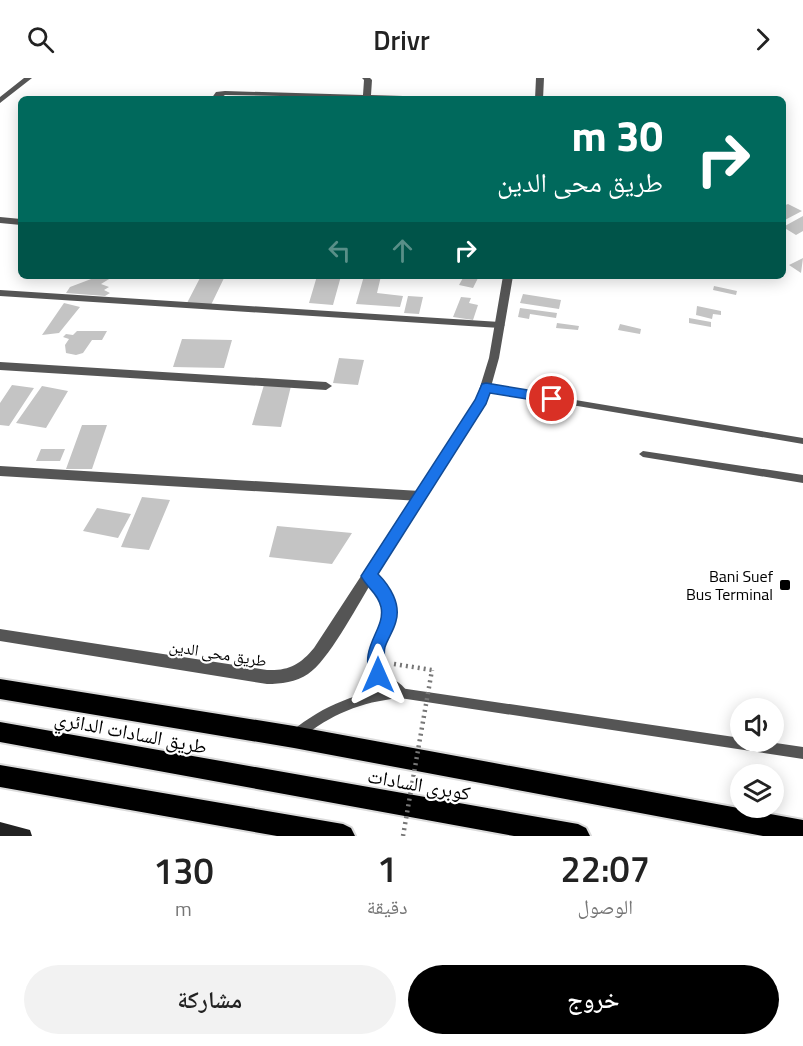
<!DOCTYPE html>
<html lang="ar">
<head>
<meta charset="utf-8">
<style>
	:root { --surface:#fff; --page:#f2f2f2; --text:#222; --muted:#767676; --accent:#000 }
	body { margin:0; font-family:"Titillium Web","Noto Naskh Arabic",sans-serif; background:var(--page); color:var(--text); direction:rtl; height:100vh; display:flex; flex-direction:column; font-size:22px; white-space:nowrap }
	* { box-sizing:border-box; margin:0 }
	p { font-size:20px; color:var(--muted) }
	.icon { flex:none; width:33px; height:33px; fill:none; stroke:currentColor; stroke-width:2; stroke-linecap:round; stroke-linejoin:round }
	.map { position:relative; height:758px; overflow:hidden; direction:ltr }
	.details { display:flex; flex-direction:column; background:var(--surface); flex:1 }
	.details>* { flex:none }
	.banner { position:absolute; left:18px; top:18px; width:768px; height:183px; border-radius:9px; box-shadow:0 3px 15px #0003; direction:rtl; background:#00695c; color:#fff; overflow:hidden }
	.controls { position:absolute; left:730px; top:620px; display:grid; gap:12px }
	.controls a { display:grid; place-items:center; width:54px; height:54px; border-radius:50%; background:var(--surface); box-shadow:0 3px 15px #0003; font-size:30px }
	.pin { position:absolute; display:grid; place-items:center; width:51px; height:51px; color:#fff; margin:-26px; border:3px solid #fff; border-radius:50%; box-shadow:0 2px 6px #0007 }
	.me { position:absolute; width:66px; margin:-33px; rotate:0deg; stroke-linejoin:round; filter:drop-shadow(0 0 4px #0008) }
	.turn { display:flex; align-items:center; gap:21px; height:126px; padding:0 24px; font-size:27px }
	.turn .icon { width:78px; height:78px; stroke-width:2.5 }
	.turn b { display:block; font-size:42px; line-height:51px }
	.lanes { display:flex; align-items:center; height:57px; padding:0 24px; background:#0003; justify-content:center; gap:30px; direction:ltr }
	.lanes .off { opacity:.35 }
	.eta { display:flex; justify-content:space-evenly; align-items:center; height:102px; text-align:center }
	.eta b { font-size:36px; font-weight:600; line-height:42px }
	.cta { display:flex; gap:12px; margin-top:auto; padding:12px 24px }
	.cta a { flex:1; height:69px; border-radius:36px; background:var(--accent); color:#fff; font-size:24px; font-weight:600; line-height:69px; text-align:center }
	.cta a+a { background:var(--page); color:var(--text) }
	header { display:flex; justify-content:space-between; align-items:center; height:78px; padding:0 24px; background:var(--surface); font-size:27px; font-weight:600 }
	.map>svg:first-child { display:block }
	.building { fill:#c4c4c4 }
	.lines { fill:none; stroke-linecap:round; stroke-linejoin:round }
	.trunk-casing { stroke:#dbdbdb; stroke-width:4 }
	.path { stroke:#777; stroke-width:4.5; stroke-dasharray:2 4; stroke-linecap:butt }
	.service { fill:#555; fill-rule:evenodd }
	.minor { fill:#555; fill-rule:evenodd }
	.tertiary { fill:#555; fill-rule:evenodd }
	.secondary { fill:#222; fill-rule:evenodd }
	.trunk { fill:#000; fill-rule:evenodd }
	.path-bridge { stroke:#777; stroke-width:4.5; stroke-dasharray:2 4; stroke-linecap:butt }
	.route { fill:#1a73e8; stroke:#114b97; stroke-width:1.5 }
	.poi-dot { fill:#000; stroke:#fff; stroke-width:2 }
	.labels { text-anchor:middle; dominant-baseline:central; stroke-width:4.5; stroke-linejoin:round; paint-order:stroke }
	.poi-label { font-size:16px; fill:#000; stroke:#fff; text-anchor:end }
	.street-label { font-size:16px; fill:#000; stroke:#fff }
	.near-street-label { font-size:20px; fill:#000; stroke:#fff }
</style>
</head>
<body>
<header><svg class="icon" aria-label="forward" viewBox="0 0 24 24"><path d="M9 5l7 7-7 7"/></svg>Drivr<svg class="icon" aria-label="search" viewBox="0 0 24 24"><circle cx="10" cy="10" r="6"/><path d="M15 15l6 6"/></svg></header>
<div class="map">
<svg width="803" height="758" viewBox="0 0 803 758">
	<rect width="100%" height="100%" fill="#fff"/>
	<path class="building" d="M788,126L802,133L783,143V128Z
		M803,138V153L796,157L783,149Z
		M803,180L801,195L789,187Z
		M99,198H114L101,206L109,209L104,212L110,215L105,218L66,215L70,209Z
		M201,198H225L211,227L187,225Z
		M317,198H341L333,227L309,225Z
		M364,198H381L377,215L403,218L400,229L356,226Z
		M464,198H479L473,210L459,207Z
		M714,208L737,213L736,217L713,212Z
		M523,216L561,222L559,231L520,225Z
		M408,218L423,219L419,236L404,235Z
		M461,219L471,220L469,225L478,227L473,242L453,239Z
		M64,225L80,229L59,255L42,257Z
		M697,228L721,233V237L713,236L712,241L696,237Z
		M520,230L557,235L556,240L530,236L529,241L518,239Z
		M689,240L711,244V249L689,245Z
		M557,245L579,248L578,252L556,250Z
		M620,246L641,251L640,256L618,252Z
		M77,253H107L102,262H92L83,275L76,277L66,275L65,267L69,261L63,259L66,256L73,257Z
		M182,261L232,262L224,290L173,289Z
		M339,280L364,282L358,307L333,305Z
		M12,307L34,310L9,348L0,347V325Z
		M264,307L291,308L281,349L252,347Z
		M42,308L68,313L46,350L16,345Z
		M82,347H107L92,391H66Z
		M41,371H65L60,383H36Z
		M142,419L170,422L149,472L121,469Z
		M97,430L131,436L118,460L83,453Z
		M277,448L352,455L332,486L269,479Z"/>
	<g class="lines">
		<defs>
			<path id="trunk" d="M0,601L294,648L803,742V758H763L294,670L0,621Z
				M0,644L578,746L586,750L590,758H514L0,664Z
				M0,687L343,746L351,750L355,758H277L0,709Z"/>
		</defs>
		<use href="#trunk" class="trunk-casing"/>
		<path class="path" d="M394,586L432,592"/>
		<path class="service" d="M486,307L803,360V366L483,312L482,310L483,308Z
			M643,373L803,397V405L643,379L639,376Z
			M400,610L741,660V663H762L803,669V681L400,620C360,624 332,636 300,661L296,663L292,661L290,657L292,653C324,627 359,613 400,610Z"/>
		<path class="minor" d="M24,0H32L0,25V19Z
			M362,0H370L372,2L371,17L435,19L439,21L225,17L219,21H211L216,14L225,13L363,17L364,2Z
			M0,139L21,141V147L0,145Z
			M0,212L500,244L505,247L500,250L0,218Z
			M0,284L326,304L332,308L326,312L0,292Z
			M0,388L420,413L424,415L426,418L424,421L420,423L0,398Z"/>
		<path class="tertiary" d="M536,0H544L543,21H535Z
			M503,198H513L499,280L487,323L377,497C399,516 400,534 389,560C385,568 381,578 383,587C387,601 402,603 408,615L405,620L400,622C390,618 380,611 375,602C353,567 404,540 370,507C356,530 328,583 308,596C296,604 281,606 267,606L0,563V551L267,592C288,593 300,587 314,570L476,322L489,280Z"/>
		<path class="secondary" d="M0,744L30,752L32,758H0Z"/>
		<use href="#trunk" class="trunk"/>
		<path class="path-bridge" d="M403,758L432,592"/>
	</g>
	<path class="route" d="M486,305L552,316L559,321L552,325L490,315L486,326L378,496C390,508 401,526 396,543C394,552 388,560 385,569C382,580 389,592 384,602L378,605L372,602C357,569 386,552 381,529C378,515 367,510 361,498L475,322L482,306Z"/>
	<rect class="poi-dot" x="779" y="501" width="12" height="12" rx="3"/>
	<g class="labels">
		<g class="poi-label">
			<text x="773" y="498">Bani Suef<tspan x="773" dy="18">Bus Terminal</tspan></text>
		</g>
		<g class="street-label">
			<text transform="translate(218 575) rotate(9)">طريق محى الدين</text>
		</g>
		<g class="near-street-label">
			<text transform="translate(131 654) rotate(11)">طريق السادات الدائري</text>
			<text transform="translate(419 706) rotate(10)">كوبرى السادات</text>
		</g>
	</g>
</svg>
<div class="controls">
<a><svg class="icon" aria-label="sound" viewBox="0 0 24 24"><path d="M4 9h4l5-4v14l-5-4H4zM17 9q2 3 0 6"/></svg></a>
<a><svg class="icon" aria-label="layers" viewBox="0 0 24 24"><path d="M12 4l9 5-9 5-9-5zM3 14l9 5 9-5"/></svg></a>
</div>
<div class="pin" style="left:552px;top:321px;background:#d93025"><svg class="icon" aria-label="arrive" viewBox="0 0 24 24"><path d="M6 21V4h12l-3 4 3 4H6"/></svg></div>
<svg class="me" style="left:378px;top:597px" viewBox="-20 -20 40 40"><path d="M0-17L14 15 0 8-14 15z" fill="#1a73e8" stroke="#fff" stroke-width="4"/></svg>
<div class="banner">
<div class="turn"><svg class="icon" aria-label="right" viewBox="0 0 24 24"><path d="M7 20v-9h11M14 6l5 5-5 5"/></svg><div><b>30 m</b>طريق محى الدين</div></div>
<div class="lanes"><svg class="icon off" aria-label="left" viewBox="0 0 24 24"><path d="M17 20v-9H6M10 6l-5 5 5 5"/></svg><svg class="icon off" aria-label="ahead" viewBox="0 0 24 24"><path d="M12 20V5M6 11l6-6 6 6"/></svg><svg class="icon" aria-label="right" viewBox="0 0 24 24"><path d="M7 20v-9h11M14 6l5 5-5 5"/></svg></div>
</div>
</div>
<section class="details">
<div class="eta">
<div><b>22:07</b><p>الوصول</p></div>
<div><b>1</b><p>دقيقة</p></div>
<div><b>130</b><p>m</p></div>
</div>
<div class="cta"><a>خروج</a><a>مشاركة</a></div>
</section>
</body>
</html>
